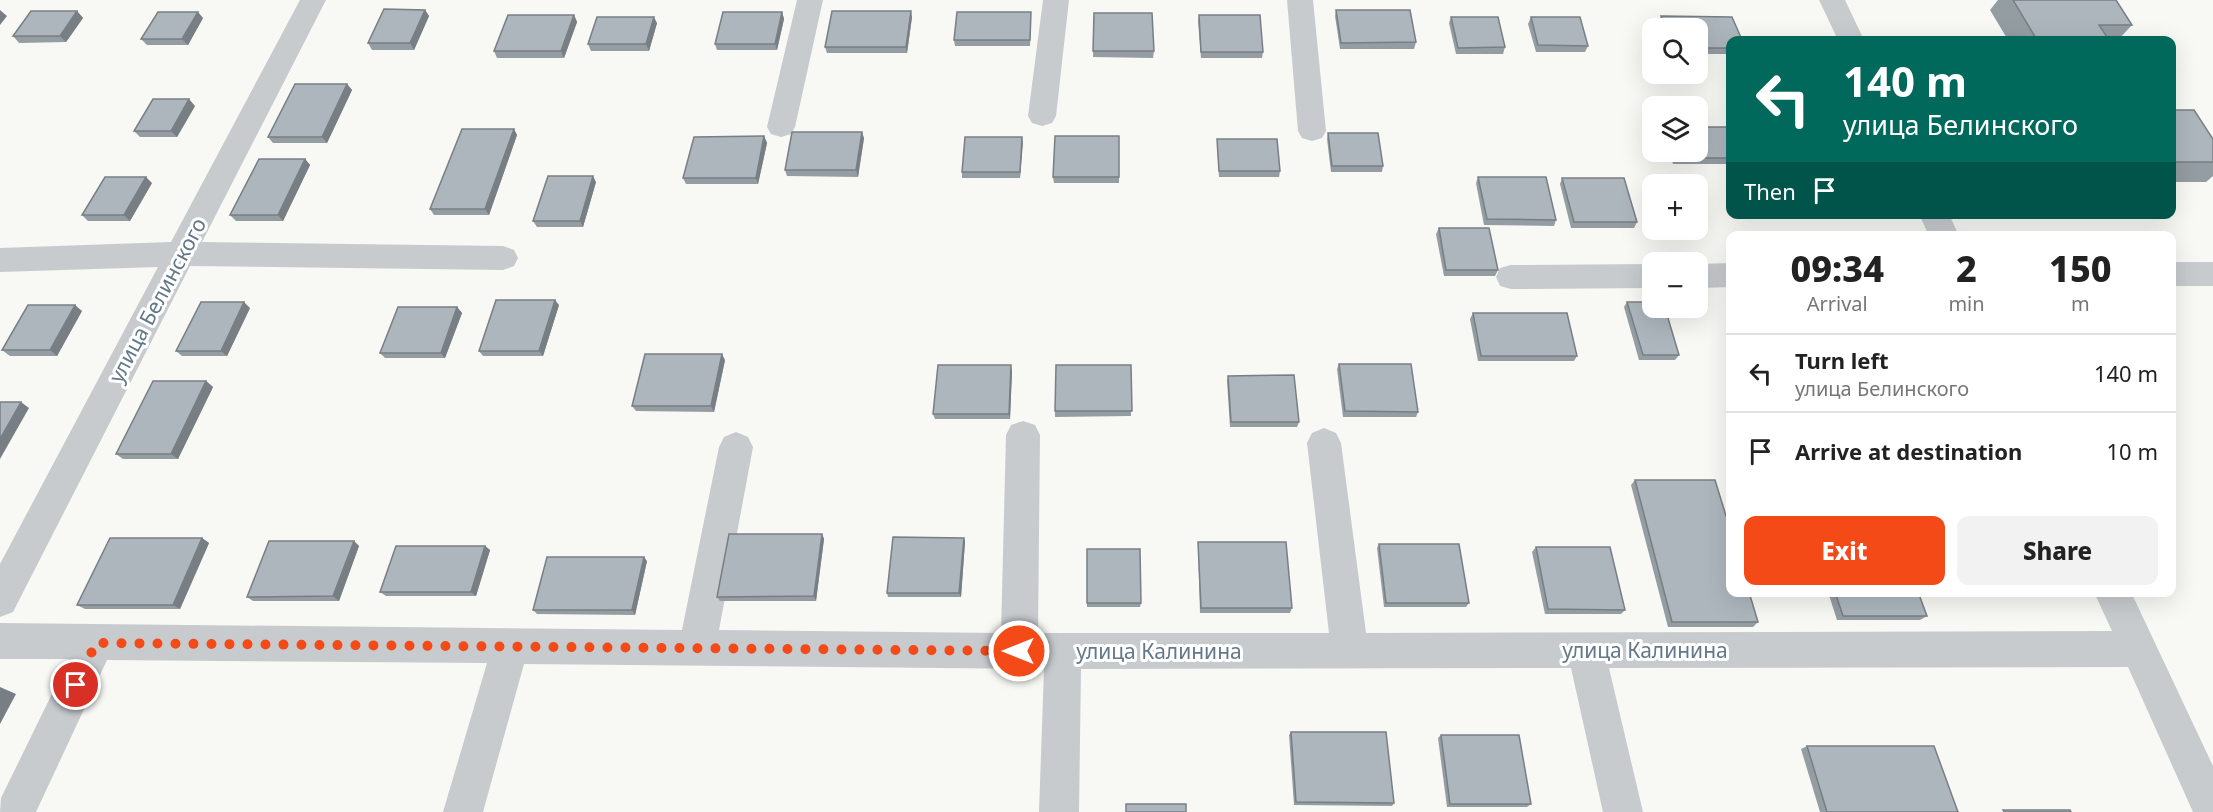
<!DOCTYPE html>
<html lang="en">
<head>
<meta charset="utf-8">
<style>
	:root { --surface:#fff; --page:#f2f2f2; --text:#222; --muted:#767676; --line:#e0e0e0; --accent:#f44a18 }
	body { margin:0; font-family:"Noto Sans",sans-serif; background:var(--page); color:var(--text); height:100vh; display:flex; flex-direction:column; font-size:22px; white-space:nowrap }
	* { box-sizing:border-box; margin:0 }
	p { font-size:20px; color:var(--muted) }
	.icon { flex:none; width:33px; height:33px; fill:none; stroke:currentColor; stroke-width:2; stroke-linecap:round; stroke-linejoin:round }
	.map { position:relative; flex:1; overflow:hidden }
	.sheet { position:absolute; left:1726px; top:231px; width:450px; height:366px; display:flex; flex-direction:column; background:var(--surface); border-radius:12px; box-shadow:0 6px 24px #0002 }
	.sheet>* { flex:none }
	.hud { position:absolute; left:1726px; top:36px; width:450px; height:183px; border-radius:12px; box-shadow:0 6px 24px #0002; background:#00695c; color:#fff; overflow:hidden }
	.tools { position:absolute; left:1642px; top:18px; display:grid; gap:12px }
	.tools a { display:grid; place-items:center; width:66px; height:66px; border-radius:12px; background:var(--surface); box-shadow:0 6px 24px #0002; font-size:30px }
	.pin { position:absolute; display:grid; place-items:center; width:51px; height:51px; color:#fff; margin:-26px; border:3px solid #fff; border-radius:50%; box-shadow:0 2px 6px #0007 }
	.me { position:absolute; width:66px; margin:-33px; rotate:270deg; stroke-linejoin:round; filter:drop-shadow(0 0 4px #0008) }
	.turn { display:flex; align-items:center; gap:21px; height:126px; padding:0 18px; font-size:27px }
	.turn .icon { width:78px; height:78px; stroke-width:2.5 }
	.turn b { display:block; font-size:42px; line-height:51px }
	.then { display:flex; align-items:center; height:57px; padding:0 18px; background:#0003; gap:12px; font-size:22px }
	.eta { display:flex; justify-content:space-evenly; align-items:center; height:102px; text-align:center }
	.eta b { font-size:36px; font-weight:800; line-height:42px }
	.action { display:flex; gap:12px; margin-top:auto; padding:12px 18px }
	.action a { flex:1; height:69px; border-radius:12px; background:var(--accent); color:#fff; font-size:24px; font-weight:800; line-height:69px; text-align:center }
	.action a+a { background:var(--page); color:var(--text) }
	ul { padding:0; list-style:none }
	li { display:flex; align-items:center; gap:18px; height:78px; padding:0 18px; border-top:2px solid var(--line) }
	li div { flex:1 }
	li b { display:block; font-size:22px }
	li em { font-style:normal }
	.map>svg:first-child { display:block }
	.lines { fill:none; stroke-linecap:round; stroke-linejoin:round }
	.minor { fill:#c7cbce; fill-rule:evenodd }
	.wall { fill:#949da2 }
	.shaded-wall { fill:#787f84 }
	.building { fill:#acb6bc; stroke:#787f84; stroke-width:1.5 }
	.route { stroke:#f44a18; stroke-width:10; stroke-dasharray:0 18 }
	.labels { text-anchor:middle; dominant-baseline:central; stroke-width:6; stroke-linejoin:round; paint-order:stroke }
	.street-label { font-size:21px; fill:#637888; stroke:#fff }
</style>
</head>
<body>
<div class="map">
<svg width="2213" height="812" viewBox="0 0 2213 812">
	<rect width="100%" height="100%" fill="#f8f8f4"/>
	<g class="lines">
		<path class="minor" d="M300,0H326L202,242L503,246L514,250L518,258L514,266L503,270L190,266L13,612L0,617V564L158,267L0,272V248L171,242Z
			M797,0H823L795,127L791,134L781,137L771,134L767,127Z
			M1043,0H1069L1056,116L1052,123L1042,126L1032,123L1028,116Z
			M1287,0H1313L1326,131L1322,138L1312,141L1302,138L1298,131Z
			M1819,0H1845L1864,40H1838Z
			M1919,214H1949L1959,236H1929Z
			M2172,262H2213V286H2172Z
			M1731,263V287L1698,288V264Z
			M1653,264V288L1511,289L1500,286L1496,277L1500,268L1511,265Z
			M1023,421L1035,425L1040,435L1038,633H1329L1307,443L1312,433L1324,428L1336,433L1341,443L1366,633L2112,631L2094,592H2131L2213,766V812H2193L2128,667L1609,668L1643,812H1603L1571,668L1081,669L1079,812H1039L1044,669L524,664L483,812H443L487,663L107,660L36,812H0L1,798L69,659H0V623L682,630L719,447L724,437L736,432L748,437L753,447L719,630L1001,633L1006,435L1011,425Z"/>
	</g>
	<path class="wall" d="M1998,0H2116L2132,25L2118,40H2008L1990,10Z
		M425,10L429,16L414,50H372L368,43Z
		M1336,10L1416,42L1414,49H1340L1335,16Z
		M77,11L83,18L66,42L19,43L13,36Z
		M782,12L784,19L777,50H717L715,44Z
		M1031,12L1030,46H955L954,40Z
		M1094,13L1154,51L1153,58L1093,57Z
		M574,15L577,22L564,58H497L494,51Z
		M1199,15L1263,52L1262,58H1201L1198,21Z
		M1661,16L1732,17L1742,40H1731V54H1698V28H1660L1658,23Z
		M912,17L907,53H827L825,47Z
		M1451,17L1505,47L1503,54H1456L1449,23Z
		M1531,17L1588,46L1585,52H1536L1528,24Z
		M203,18L188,45H147L141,39Z
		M657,23L649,51H591L588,44Z
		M347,84L352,90L327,143H273L268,137Z
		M195,106L177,137H140L134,131Z
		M2172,110L2213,139V176L2206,182H2172Z
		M514,129L517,135L489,215H434L430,209Z
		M1328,133L1383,166L1382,172H1331L1327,139Z
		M1731,133V164H1673L1669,152H1698Z
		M764,136L767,143L758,184H686L683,178Z
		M1119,136V183H1054L1053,177Z
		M1022,137L1020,178H962V172Z
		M864,138L858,177L787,176L785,170Z
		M1217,139L1280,171L1279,177H1219L1217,145Z
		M305,159L310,165L283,221H236L230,215Z
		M1478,177L1556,220L1554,226L1484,225L1476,183Z
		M1562,178L1637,222L1634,228H1571L1560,184Z
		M596,182L583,227H537L533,221Z
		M152,183L130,221H88L82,215Z
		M1439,228L1498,270L1495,276H1444L1436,234Z
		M1627,302L1679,355L1675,360H1639L1624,307Z
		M559,305L543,356H483L479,351Z
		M457,307L462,313L445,358H385L380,353Z
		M250,308L227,356H182L176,351Z
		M82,311L57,356H10L2,350Z
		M1473,313L1577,356L1574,361H1478L1470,319Z
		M725,360L714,412L636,411L632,406Z
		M1339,364L1418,412L1416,417H1343L1337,369Z
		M1131,365V416L1055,417V411Z
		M1012,371L1010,419H935L933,414Z
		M1228,376L1299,422L1297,427H1230L1227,381Z
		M206,381L213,387L178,459H123L116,454Z
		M1635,480L1758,622L1753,627H1668L1631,485Z
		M822,534L824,539L816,601H720L717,597Z
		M202,538L209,543L180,609H85L77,605Z
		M964,538L965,542L961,597H888L887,593Z
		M354,541L359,546L339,601H253L247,597Z
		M1198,542L1292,608L1290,613H1200L1198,546Z
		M1379,544L1469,603L1466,607H1384L1377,548Z
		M485,546L490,550L476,596H386L380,592Z
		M1536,547L1625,610L1621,614H1545L1532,552Z
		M1087,549L1141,603L1140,607H1087Z
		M647,561L635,615L537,614L533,610Z
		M1828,592H1918L1927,616L1920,620H1837Z
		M1291,732L1394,803L1392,806L1294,805L1289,735Z
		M1441,735L1531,804L1527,807H1447L1438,738Z
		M1807,746L1958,812H1820L1801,749Z"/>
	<path class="shaded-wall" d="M0,10L7,16L0,25Z
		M425,10L429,16L414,50L410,43Z
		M77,11L83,18L66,42L60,36Z
		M911,11L912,17L907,53L906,47Z
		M198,12L203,18L188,45L182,39Z
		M782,12L784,19L777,50L775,44Z
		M574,15L577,22L564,58L561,51Z
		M654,17L657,23L649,51L646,44Z
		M347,84L352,90L327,143L322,137Z
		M189,99L195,106L177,137L171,131Z
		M514,129L517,135L489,215L485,209Z
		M862,132L864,138L858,177L856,170Z
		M764,136L767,143L758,184L756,178Z
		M1022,137L1023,143L1020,178V172Z
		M305,159L310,165L283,221L278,215Z
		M593,176L596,182L583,227L580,221Z
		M146,177L152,183L130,221L124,215Z
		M555,300L559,305L543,356L539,351Z
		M244,302L250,308L227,356L221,351Z
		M75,305L82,311L57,356L50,350Z
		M457,307L462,313L445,358L441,353Z
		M722,354L725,360L714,412L711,406Z
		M1011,365L1012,371L1010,419L1009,414Z
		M206,381L213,387L178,459L171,454Z
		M21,402L29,408L0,459V439Z
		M822,534L824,539L816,601L814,596Z
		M202,538L209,543L180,609L173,605Z
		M964,538L965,542L961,597L959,593Z
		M354,541L359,546L339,601L333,596Z
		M485,546L490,550L476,596L471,592Z
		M644,557L647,561L635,615L632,610Z
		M0,687L16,694L0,724Z"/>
	<path class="building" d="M2013,0H2116L2132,25H2099L2109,40H2037Z
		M384,9L425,10L410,43H368Z
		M1336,10H1410L1416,42L1341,43Z
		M31,11H77L60,36H13Z
		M832,11H911L906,47H825Z
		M158,12H198L182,39H141Z
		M723,12H782L775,44H715Z
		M957,12H1031L1030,40H954Z
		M1094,13H1152L1154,51H1093Z
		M508,15H574L561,51H494Z
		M1199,15H1260L1263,52H1201Z
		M1661,16L1732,17L1742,40H1731V48H1698V28H1666Z
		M597,17H654L646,44H588Z
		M1451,17H1498L1505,47L1458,48Z
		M1531,17H1580L1588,46L1538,45Z
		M295,84H347L322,137H268Z
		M153,99H189L171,131H134Z
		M2172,110H2194L2213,139V162H2172Z
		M1698,127H1729L1731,133V158H1676L1674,152H1698Z
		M462,129H514L485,209H430Z
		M792,132H862L856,170H785Z
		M1328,133H1378L1383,166H1332Z
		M764,136L756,178H683L694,137Z
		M1055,136H1119V177H1053Z
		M965,137H1022L1020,172H962Z
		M1217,139H1277L1280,171H1219Z
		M259,159H305L278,215H230Z
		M548,176H593L580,221H533Z
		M105,177H146L124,215H82Z
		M1478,177H1546L1556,220L1487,219Z
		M1562,178H1624L1637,222H1574Z
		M1439,228H1489L1498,270H1446Z
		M496,300H555L539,351H479Z
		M201,302H244L221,351H176Z
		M1627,302H1653V308H1665L1679,355H1643Z
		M28,305H75L50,350H2Z
		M398,307H457L441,353H380Z
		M1473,313H1567L1577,356H1481Z
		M645,354H722L711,406H632Z
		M1339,364H1411L1418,412L1345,411Z
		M938,365H1011L1009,414H933Z
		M1056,365H1131L1132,411H1055Z
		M1294,375L1299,422H1231L1228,376Z
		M153,381H206L171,454H116Z
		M0,402H21L0,439Z
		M1635,480H1715L1731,532V592H1749L1758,622H1672Z
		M729,534H822L814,596L717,597Z
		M893,537L964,538L959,593H887Z
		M110,538H202L173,605H77Z
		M269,541H354L333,596L247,597Z
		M1198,542H1286L1292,608H1201Z
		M1379,544H1459L1469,603H1386Z
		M396,546H485L471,592H380Z
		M1536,547H1610L1625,610L1548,609Z
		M1087,549H1140L1141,603H1087Z
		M547,557H644L632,610H533Z
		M1835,592H1918L1927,616H1843Z
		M1291,732H1386L1394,803L1296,802Z
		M1441,735H1519L1531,804H1450Z
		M1807,746H1934L1958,812H1827Z
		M1126,804H1186V812H1126Z
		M2003,810H2070L2071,812H2004Z"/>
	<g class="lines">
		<path class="route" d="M76,685L96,643L1019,651"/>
	</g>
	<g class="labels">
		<g class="street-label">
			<text transform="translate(157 300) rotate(-62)">улица Белинского</text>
			<text x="1645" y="650">улица Калинина</text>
			<text x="1159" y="651">улица Калинина</text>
		</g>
	</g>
</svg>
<div class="tools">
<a><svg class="icon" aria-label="search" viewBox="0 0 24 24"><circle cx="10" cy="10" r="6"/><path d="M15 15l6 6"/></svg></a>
<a><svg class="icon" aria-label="layers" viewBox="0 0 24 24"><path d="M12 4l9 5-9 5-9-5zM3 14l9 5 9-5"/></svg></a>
<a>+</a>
<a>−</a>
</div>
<div class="pin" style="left:76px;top:685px;background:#d93025"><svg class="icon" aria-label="arrive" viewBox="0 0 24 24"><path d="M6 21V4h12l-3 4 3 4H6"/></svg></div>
<svg class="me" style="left:1019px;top:651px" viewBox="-20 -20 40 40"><circle r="17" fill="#f44a18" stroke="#fff" stroke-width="3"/><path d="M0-11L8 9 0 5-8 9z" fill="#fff"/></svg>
<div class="hud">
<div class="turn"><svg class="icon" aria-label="left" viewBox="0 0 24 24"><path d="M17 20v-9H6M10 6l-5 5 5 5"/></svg><div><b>140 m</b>улица Белинского</div></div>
<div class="then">Then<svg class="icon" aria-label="arrive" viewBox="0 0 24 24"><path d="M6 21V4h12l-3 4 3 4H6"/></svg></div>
</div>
<section class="sheet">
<div class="eta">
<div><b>09:34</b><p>Arrival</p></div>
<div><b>2</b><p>min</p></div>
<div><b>150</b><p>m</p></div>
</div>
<ul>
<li><svg class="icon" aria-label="left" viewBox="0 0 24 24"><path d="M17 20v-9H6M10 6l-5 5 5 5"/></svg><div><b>Turn left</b><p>улица Белинского</p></div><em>140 m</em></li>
<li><svg class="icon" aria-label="arrive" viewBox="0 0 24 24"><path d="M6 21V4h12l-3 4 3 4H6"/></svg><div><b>Arrive at destination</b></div><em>10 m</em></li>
</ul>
<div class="action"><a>Exit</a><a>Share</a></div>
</section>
</div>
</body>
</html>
